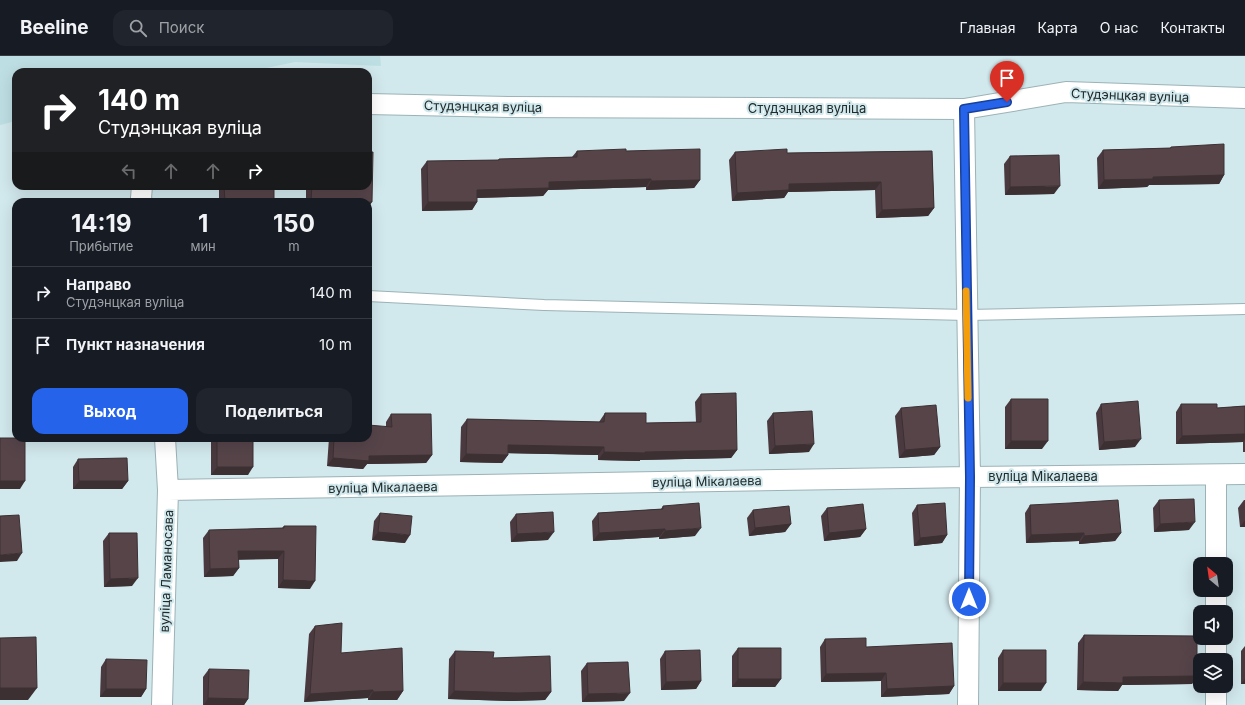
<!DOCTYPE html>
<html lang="ru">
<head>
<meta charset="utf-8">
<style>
	:root { --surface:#171b24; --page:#20242c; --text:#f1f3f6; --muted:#9ea1a6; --line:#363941; --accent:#2563eb }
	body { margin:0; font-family:Inter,sans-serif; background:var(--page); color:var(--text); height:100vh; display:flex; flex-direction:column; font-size:15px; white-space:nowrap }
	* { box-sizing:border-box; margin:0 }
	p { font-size:13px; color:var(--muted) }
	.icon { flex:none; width:22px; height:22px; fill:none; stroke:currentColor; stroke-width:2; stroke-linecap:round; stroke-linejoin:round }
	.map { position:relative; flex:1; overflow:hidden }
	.drawer { position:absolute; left:12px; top:142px; width:360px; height:244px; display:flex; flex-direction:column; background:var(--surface); border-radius:12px; box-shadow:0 4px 16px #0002 }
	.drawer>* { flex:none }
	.banner { position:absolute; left:12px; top:12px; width:360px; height:122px; border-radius:12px; box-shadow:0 4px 16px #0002; background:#202124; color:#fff; overflow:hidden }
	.needle { width:26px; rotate:331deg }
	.buttons { position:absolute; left:1193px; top:501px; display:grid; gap:8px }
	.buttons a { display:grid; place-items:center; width:40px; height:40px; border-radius:8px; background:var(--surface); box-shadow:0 4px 16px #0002; font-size:20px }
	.pin { position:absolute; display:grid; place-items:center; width:34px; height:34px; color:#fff; margin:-41px -17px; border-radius:50% 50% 50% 0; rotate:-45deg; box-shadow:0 0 4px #0007 }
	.pin .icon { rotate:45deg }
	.me { position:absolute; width:44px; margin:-22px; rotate:0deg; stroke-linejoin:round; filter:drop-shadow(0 0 3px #0008) }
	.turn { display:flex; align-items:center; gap:14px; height:84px; padding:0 20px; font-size:18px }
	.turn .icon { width:52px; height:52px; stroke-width:2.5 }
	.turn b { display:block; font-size:28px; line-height:34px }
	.lanes { display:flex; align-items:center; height:38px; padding:0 20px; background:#0003; justify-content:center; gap:20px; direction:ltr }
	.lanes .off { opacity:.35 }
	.eta { display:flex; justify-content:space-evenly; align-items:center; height:68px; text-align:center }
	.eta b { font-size:24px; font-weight:700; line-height:28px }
	.cta { display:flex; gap:8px; margin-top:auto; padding:8px 20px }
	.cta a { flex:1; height:46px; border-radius:12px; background:var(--accent); color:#fff; font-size:16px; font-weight:700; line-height:46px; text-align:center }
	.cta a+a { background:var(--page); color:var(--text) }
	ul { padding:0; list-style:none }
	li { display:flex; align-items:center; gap:12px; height:52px; padding:0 20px; border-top:1px solid var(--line) }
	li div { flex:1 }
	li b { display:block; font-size:15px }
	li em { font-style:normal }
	header { display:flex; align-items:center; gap:24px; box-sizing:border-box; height:56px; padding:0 20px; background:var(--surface); border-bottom:1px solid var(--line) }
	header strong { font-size:19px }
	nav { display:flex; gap:22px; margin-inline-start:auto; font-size:14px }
	.search { width:280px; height:36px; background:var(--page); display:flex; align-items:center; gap:10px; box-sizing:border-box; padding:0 14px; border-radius:12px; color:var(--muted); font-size:15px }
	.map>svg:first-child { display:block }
	.built { fill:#bddee3 }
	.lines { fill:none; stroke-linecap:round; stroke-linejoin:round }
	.service-casing { stroke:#9cb2b6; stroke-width:12 }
	.minor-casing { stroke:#9cb2b6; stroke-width:22 }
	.service { stroke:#fff; stroke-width:10 }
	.minor { stroke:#fff; stroke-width:20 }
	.wall { fill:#4a3a3f }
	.shaded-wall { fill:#3c3033 }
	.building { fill:#564449; stroke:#3c3033 }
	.route-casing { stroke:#184099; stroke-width:10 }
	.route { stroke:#2563eb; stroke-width:7 }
	.slow { stroke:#f59e0b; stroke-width:7 }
	.labels { text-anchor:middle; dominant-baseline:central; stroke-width:4; stroke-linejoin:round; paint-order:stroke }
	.street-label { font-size:13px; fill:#222b2c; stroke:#d1e8ec }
</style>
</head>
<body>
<header>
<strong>Beeline</strong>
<div class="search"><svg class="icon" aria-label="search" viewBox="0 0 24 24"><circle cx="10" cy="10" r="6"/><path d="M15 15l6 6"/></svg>Поиск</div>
<nav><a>Главная</a><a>Карта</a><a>О нас</a><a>Контакты</a></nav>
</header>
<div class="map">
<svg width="1245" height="649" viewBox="0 0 1245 649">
	<rect width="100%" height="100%" fill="#d1e8ec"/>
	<path class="built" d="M0,0H380L381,10L295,6L247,16H16V65L0,69Z"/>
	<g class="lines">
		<defs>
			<path id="service" d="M368,240L544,249L967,259L1245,253"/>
			<path id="minor" d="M368,48L508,51L964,53L1066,36L1245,42
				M964,53L970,421L968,649
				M142,146L141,142L142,130
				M168,434L970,421L1245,418
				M1216,508V419
				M1216,556V534
				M1216,604V582
				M162,649L168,434L165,382
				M1216,649V630"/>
		</defs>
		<use href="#service" class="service-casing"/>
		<use href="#minor" class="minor-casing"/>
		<use href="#service" class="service"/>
		<use href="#minor" class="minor"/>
	</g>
	<path class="wall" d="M1171,91L1224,119L1219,128L1149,129L1147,131L1098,133L1097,102L1103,94L1170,92Z
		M577,95H626L700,124L694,132L646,134V131L548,134L543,140L477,142V146L472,154L422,155L421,113L427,105L498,104L499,103L572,101Z
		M932,95L934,152L928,160L876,162L875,134L788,136L784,142L732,145L729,104L735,96L787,97Z
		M1010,100L1054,138L1005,139L1004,108Z
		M219,130H274L273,146H219Z
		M306,130H368V146H306Z
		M701,338L737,394L731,402L640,404V405L598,404V399L508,397V399L502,407L460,406L461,371L467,363L599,366L605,357L646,367L696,366L695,346Z
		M1011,343L1042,393H1005V351Z
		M1101,348L1135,391L1099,394L1096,357Z
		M1181,348L1217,352L1245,350V396H1243V386L1176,388V356Z
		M901,352L940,391L934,399L899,402L895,360Z
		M773,357L809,396L769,398L767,365Z
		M391,358L432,399L426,407L367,408L363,413L327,410L329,382H368L386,370V366Z
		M211,382H253L248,419H211Z
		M78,403L128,425L122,433H73V411Z
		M1159,444L1189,474L1154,476L1153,452Z
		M1244,444H1245V471H1240L1238,452Z
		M917,449L947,479L942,487L914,490L912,457Z
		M1030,449L1121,477L1115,485L1079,488V485L1026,487L1025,457Z
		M663,450L695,480L659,483V481L593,485L592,465L598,457L661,453Z
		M827,452L866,473L860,481L824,485L821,460Z
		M753,454L791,468L785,476L749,480L747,462Z
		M380,457L405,487L372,484L374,465Z
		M516,458L548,484L511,486L510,466Z
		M284,470L310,533L278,532V503H238L239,512L233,520L204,521L203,482L209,474L282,472Z
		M109,477L132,530L104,531L103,485Z
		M315,570L341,597L403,635L397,644H368V642L304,646L309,578Z
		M1084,579L1197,620L1192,628L1122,629L1118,635L1077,634L1078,587Z
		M825,583L866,591L954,630L949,638L881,641V625L821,626L820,591Z
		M1245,590V628H1241V595Z
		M738,592L781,623L775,631H732V600Z
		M1003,594L1041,635H998V602Z
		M455,595L493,602L551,636L545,644L512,645L448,643L449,603Z
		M665,595L701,625L696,633L661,634L660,603Z
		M106,603L146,633L141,641H100L101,611Z
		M587,607L624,645L582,646L581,615Z
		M209,613L248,643L244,649H203V621Z"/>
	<path class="shaded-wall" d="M1224,119L1219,128L1149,129L1147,131L1098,133L1104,124L1153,121Z
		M651,123L646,131L548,134L543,140L471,142L477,134L549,126Z
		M700,124L694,132L646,134L651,125Z
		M881,126L875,134L788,136L784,142L732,145L737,137L789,128Z
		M1060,130L1054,138L1005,139L1010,131Z
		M311,144L372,146L368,152V146H310Z
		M274,145L273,146H224H225Z
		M428,146H477L472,154L422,155Z
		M934,152L928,160L876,162L882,154Z
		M1245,378V383L1243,386L1176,388L1182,380Z
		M1141,383L1135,391L1099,394L1104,386Z
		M1011,385H1048L1042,393H1005Z
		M814,388L809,396L769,398L775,390Z
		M508,389L604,391L598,399L502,397Z
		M940,391L934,399L899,402L905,394Z
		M737,394L731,402L640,404V405L598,404L604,396Z
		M466,398L508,399L502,407L460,406Z
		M432,399L426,407L367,408L363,413L327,410L333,402L369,400Z
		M217,411H253L248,419H211Z
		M0,425H25L20,433H0Z
		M79,425H128L122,433H73Z
		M1245,464V471H1240Z
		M1195,466L1189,474L1154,476L1160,468Z
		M791,468L785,476L749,480L755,472Z
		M701,472L695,480L659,483L665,475Z
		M665,473L659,481L593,485L599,477Z
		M866,473L860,481L824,485L829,477Z
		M378,476L410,479L405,487L372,484Z
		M554,476L548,484L511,486L517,478Z
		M1084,477L1079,485L1026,487L1031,479Z
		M1121,477L1115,485L1079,488L1084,480Z
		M947,479L942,487L914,490L920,482Z
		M238,495H284L278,503L233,504Z
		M22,497L17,505L0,506V499Z
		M239,512L233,520L204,521L210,513Z
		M138,522L132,530L104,531L110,523Z
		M283,524L315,525L310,533L278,532Z
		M886,617L881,625L821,626L826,618Z
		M1197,620L1192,628L1122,629L1118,635L1077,634L1083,626L1123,621Z
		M738,623H781L775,631H732Z
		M1245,623V628H1241Z
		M701,625L696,633L661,634L666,626Z
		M1003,627H1046L1041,635H998Z
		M954,630L949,638L881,641L887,633Z
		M0,632H37L28,644H0Z
		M106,633H146L141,641H100Z
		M373,634L368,642L304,646L310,638Z
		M403,635L397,644H368L373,636Z
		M454,635L551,636L545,644L512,645L448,643Z
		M630,637L624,645L582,646L588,638Z
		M208,642L248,643L244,649H204Z"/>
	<path class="building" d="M1224,88V119L1153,121V123L1104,124L1103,94L1171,92V91Z
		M626,93V95L700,93V124L651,125V123L549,126V132L477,134V146H428L427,105L499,104V103L577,101V95Z
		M787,93V97L932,95L934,152L882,154L881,126L789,128V134L737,137L735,96Z
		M368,96H373L372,146L311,144L312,130H368Z
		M1059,99L1060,130L1010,131V100Z
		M224,130H274V145L225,146Z
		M736,337L737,394L645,396V397L604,396V391L508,389V399L466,398L467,363L604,366L605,357H646V367L701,366V338Z
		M1011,343H1048V385H1011Z
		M1138,345L1141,383L1104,386L1101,348Z
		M1181,348H1217V352L1245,350V378L1182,380Z
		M936,349L940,391L905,394L901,352Z
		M812,355L814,388L775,390L773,357Z
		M391,358H431L432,399L369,400V405L333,402L334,382H368V369L392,371Z
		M0,382H25V425H0Z
		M217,382H253V411H217Z
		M127,402L128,425H79L78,403Z
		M1194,443L1195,466L1160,468L1159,444Z
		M1118,444L1121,477L1084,480V477L1031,479L1030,449L1070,447Z
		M699,447L701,472L665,475V473L599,477L598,457L663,453V450Z
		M945,447L947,479L920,482L917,449Z
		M863,448L866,473L829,477L827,452Z
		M789,450L791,468L755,472L753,454Z
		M553,456L554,476L517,478L516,458Z
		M380,457L412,460L410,479L378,476Z
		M19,459L22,497L0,499V460Z
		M284,470H316L315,525L283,524L284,495H238L239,512L210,513L209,474L284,472Z
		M109,477H137L138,522L110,523Z
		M342,567L341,597L402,592L403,635L373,636V634L310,638L315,570Z
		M1084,579L1197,580V620L1123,621V627L1083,626Z
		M36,581L37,632H0V582Z
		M866,582V591L952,587L954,630L887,633L886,617L826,618L825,583Z
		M738,592H781V623H738Z
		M700,594L701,625L666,626L665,595Z
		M1003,594H1046V627H1003Z
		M455,595L494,596L493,602L550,600L551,636L517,637L454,635Z
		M106,603L147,604L146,633H106Z
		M628,606L630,637L588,638L587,607Z
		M209,613L249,614L248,643L208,642Z"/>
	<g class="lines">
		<defs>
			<path id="route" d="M969,543L970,421L964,53L1007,46"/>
		</defs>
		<use href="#route" class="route-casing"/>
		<use href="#route" class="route"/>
		<path class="slow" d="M966,235L968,342"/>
	</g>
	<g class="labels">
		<g class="street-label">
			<text transform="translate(1130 39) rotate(2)">Студэнцкая вуліца</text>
			<text transform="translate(483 50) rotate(1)">Студэнцкая вуліца</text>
			<text x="807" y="52">Студэнцкая вуліца</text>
			<text x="1043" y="420">вуліца Мікалаева</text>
			<text transform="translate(707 425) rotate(-1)">вуліца Мікалаева</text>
			<text transform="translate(383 431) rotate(-1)">вуліца Мікалаева</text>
			<text transform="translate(166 515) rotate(-88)">вуліца Ламаносава</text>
		</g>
	</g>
</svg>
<div class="buttons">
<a><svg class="needle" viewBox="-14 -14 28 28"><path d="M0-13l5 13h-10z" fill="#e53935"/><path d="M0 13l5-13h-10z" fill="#9ea1a6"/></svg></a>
<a><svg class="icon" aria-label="sound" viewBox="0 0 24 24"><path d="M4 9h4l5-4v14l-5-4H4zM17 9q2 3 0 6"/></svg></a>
<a><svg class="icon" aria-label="layers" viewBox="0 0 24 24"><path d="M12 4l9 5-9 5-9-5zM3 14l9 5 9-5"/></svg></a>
</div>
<div class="pin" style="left:1007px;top:46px;background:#d93025"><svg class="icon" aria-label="arrive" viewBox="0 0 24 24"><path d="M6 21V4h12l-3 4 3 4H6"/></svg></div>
<svg class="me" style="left:969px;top:543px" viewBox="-20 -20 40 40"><circle r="17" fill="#2563eb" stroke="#fff" stroke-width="3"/><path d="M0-11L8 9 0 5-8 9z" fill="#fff"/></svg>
<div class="banner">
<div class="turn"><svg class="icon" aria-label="right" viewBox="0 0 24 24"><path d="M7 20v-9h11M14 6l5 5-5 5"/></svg><div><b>140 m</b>Студэнцкая вуліца</div></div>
<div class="lanes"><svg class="icon off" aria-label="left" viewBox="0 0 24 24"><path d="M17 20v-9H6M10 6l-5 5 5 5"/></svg><svg class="icon off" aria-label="ahead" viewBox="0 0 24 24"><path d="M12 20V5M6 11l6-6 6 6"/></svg><svg class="icon off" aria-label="ahead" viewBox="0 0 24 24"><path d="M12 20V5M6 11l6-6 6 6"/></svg><svg class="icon" aria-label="right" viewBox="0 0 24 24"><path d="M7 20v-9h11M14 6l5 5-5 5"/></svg></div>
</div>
<section class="drawer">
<div class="eta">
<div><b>14:19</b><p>Прибытие</p></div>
<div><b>1</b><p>мин</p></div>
<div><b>150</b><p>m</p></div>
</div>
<ul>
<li><svg class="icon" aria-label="right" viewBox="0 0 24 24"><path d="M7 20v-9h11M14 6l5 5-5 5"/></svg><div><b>Направо</b><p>Студэнцкая вуліца</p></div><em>140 m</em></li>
<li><svg class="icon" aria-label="arrive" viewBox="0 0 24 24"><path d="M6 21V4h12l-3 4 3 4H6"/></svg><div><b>Пункт назначения</b></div><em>10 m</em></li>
</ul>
<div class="cta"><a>Выход</a><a>Поделиться</a></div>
</section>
</div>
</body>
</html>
